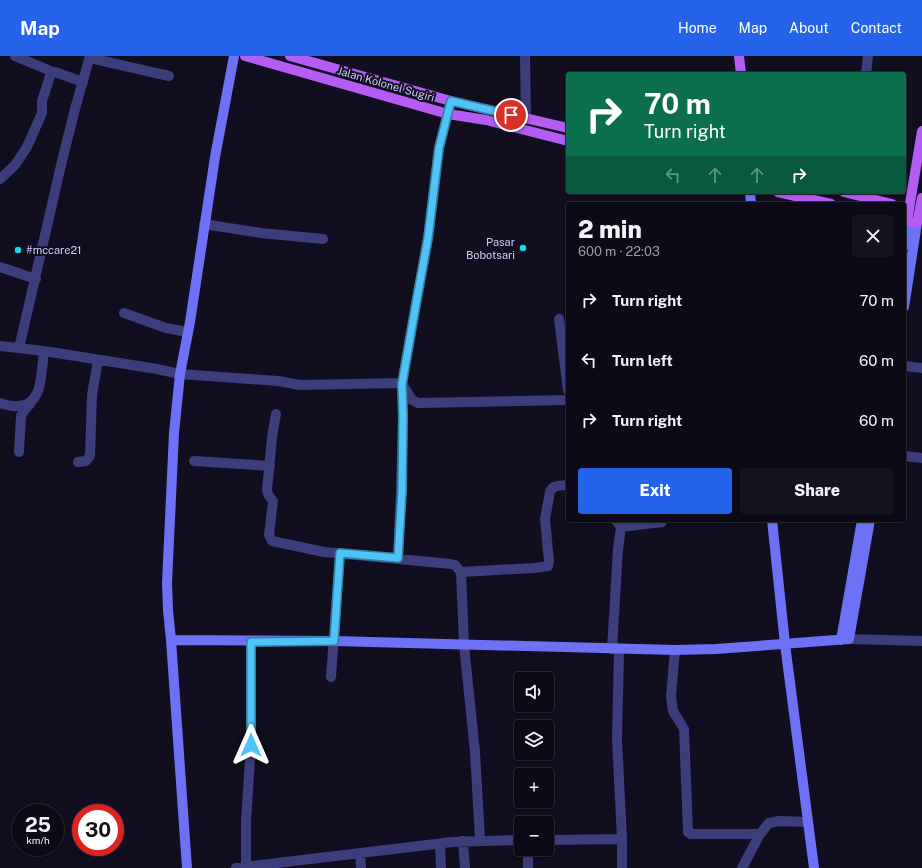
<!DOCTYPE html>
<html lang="en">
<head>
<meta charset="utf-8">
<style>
	:root { --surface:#0c0a17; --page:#151320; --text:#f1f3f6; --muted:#9a9aa1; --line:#2c2b36; --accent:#2563eb }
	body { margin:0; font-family:"Public Sans",sans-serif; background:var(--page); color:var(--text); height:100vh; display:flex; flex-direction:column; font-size:15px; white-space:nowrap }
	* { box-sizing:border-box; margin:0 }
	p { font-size:13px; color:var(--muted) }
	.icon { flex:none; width:22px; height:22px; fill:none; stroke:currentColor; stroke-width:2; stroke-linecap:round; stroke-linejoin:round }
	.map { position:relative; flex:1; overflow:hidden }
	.side { position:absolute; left:566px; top:146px; width:340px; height:320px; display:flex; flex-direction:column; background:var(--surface); border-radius:4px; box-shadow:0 1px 3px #0004,0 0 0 1px var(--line) }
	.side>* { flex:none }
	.guide { position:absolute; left:566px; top:16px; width:340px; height:122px; border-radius:4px; box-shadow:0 1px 3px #0004,0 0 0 1px var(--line); background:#0b6e4f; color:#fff; overflow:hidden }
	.controls { position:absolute; left:514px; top:616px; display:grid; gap:8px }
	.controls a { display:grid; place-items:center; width:40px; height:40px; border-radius:4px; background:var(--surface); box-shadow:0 1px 3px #0004,0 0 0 1px var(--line); font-size:20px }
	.speed { position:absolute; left:12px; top:748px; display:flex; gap:8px; font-size:20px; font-weight:700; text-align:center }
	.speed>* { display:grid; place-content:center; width:52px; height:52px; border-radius:50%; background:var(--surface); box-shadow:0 1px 3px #0004,0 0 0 1px var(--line); line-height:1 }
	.speed small { font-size:10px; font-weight:400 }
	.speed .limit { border:6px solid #d22; background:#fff; color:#111 }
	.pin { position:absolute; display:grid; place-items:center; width:34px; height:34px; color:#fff; margin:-17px; border:2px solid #fff; border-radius:50%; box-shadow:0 1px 4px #0007 }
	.me { position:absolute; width:44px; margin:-22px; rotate:0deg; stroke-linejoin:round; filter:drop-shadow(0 0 3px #0008) }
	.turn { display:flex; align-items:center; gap:14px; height:84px; padding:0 12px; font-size:18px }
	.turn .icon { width:52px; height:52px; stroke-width:2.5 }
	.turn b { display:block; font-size:28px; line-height:34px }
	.lanes { display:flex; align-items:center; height:38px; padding:0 12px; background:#0003; justify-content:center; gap:20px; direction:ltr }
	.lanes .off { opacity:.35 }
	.round { display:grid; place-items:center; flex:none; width:42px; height:42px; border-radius:4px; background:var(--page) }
	.head { display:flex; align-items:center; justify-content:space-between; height:68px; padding:0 12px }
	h1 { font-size:24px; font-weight:800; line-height:30px }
	.action { display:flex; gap:8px; margin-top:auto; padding:8px 12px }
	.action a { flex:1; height:46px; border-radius:4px; background:var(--accent); color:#fff; font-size:16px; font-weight:800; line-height:46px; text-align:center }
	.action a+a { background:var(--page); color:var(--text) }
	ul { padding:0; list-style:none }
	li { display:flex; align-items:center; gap:12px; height:60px; padding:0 12px }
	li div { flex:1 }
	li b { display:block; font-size:15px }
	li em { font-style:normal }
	header { display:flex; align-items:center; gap:24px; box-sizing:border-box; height:56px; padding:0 20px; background:var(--accent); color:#fff }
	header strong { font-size:19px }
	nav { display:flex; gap:22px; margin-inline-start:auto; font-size:14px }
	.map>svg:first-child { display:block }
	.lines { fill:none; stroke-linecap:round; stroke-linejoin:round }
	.street { stroke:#3c3d7b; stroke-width:10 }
	.secondary { stroke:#6c71f5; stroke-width:10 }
	.primary { stroke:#b45df5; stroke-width:10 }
	.route-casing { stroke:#337fa1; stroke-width:10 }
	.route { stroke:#4fc3f7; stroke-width:7 }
	.poi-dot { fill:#0fdee8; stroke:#100e1f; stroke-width:1.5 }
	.labels { text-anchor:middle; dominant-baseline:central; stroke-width:4; stroke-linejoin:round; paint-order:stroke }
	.street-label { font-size:11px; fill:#d2cffc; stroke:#100e1f }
	.poi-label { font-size:11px; fill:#d2cffc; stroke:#100e1f; text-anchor:end }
</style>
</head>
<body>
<header>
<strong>Map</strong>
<nav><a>Home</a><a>Map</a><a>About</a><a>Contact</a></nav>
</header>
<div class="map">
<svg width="922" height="812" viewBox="0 0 922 812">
	<rect width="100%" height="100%" fill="#100e1f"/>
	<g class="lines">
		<path class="street" d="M15,0L53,16
			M525,0L526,63
			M90,2L169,20
			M866,18L868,0
			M0,123L15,109L27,91L42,57V45L51,17L55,16L83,26
			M204,168L261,177L323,183
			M0,211L36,223
			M124,257L166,272L188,276
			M559,263L568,334
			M0,290L44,295L157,313L180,318L278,325L300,329L400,327L402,328L412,344L418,347L568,344
			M19,292L62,105L75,53L90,0
			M904,310L922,312
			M0,347C6,349 12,351 19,350C44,349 41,313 44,295
			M276,358L272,381L267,434L269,440L273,445L269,479L272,485L324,496L451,508L455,509L461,516L464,589L475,696L480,784
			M19,396L21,360L24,355L30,348
			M904,400L922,402
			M194,405L270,410
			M78,406L86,405L90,400L92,339L98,304
			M621,471L662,466
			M398,502L401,435L403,360L402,328L416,248L428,183L439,92L451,45
			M461,516L534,512L548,510L549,505L545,463L550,436C553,428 561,430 568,429
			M849,583L922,585
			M612,593L618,493L621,471L616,464
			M619,594L617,683L622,783V812
			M675,594L671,640L672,648L673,655L684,673L688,776L691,778H760
			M331,621L340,497
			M547,784L622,783
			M463,785L465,812
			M440,788L441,812
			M528,793V812
			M360,797L361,812
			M246,811V765L251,689V585
			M236,812L452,786L521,784
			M742,812L760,778L769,767L779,765L807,766"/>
		<path class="secondary" d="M750,136L751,148
			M904,190L907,165
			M904,251L917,167
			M772,464L785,588L814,812
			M171,584L334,585L675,594L716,593L849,583L870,464
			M841,584L862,464
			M187,812L171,584L168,554L167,527L174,377L180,318L190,266L215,101L234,0"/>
		<path class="primary" d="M245,0L448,58L486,64L568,85
			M290,0L451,45L568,72
			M739,0L741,18
			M778,136L831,148
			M844,136L892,148
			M904,164L917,167L922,142
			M907,165L922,75"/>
	</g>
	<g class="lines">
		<defs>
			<path id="route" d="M251,689V586L334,585L340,497L398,502L402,435L403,360L402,328L416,248L428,182L439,92L451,45L511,59"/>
		</defs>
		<use href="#route" class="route-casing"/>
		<use href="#route" class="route"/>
	</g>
	<g class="poi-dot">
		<circle cx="523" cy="192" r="4"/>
		<circle cx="18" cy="194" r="4"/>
	</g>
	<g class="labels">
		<g class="street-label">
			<text transform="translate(386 28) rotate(16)">Jalan Kolonel Sugiri</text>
		</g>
		<g class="poi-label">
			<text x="515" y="186">Pasar<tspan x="515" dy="13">Bobotsari</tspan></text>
			<text x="26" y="194" text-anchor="start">#mccare21</text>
		</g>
	</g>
</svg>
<div class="controls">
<a><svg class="icon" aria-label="sound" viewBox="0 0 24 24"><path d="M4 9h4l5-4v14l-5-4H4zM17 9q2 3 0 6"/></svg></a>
<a><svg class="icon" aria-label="layers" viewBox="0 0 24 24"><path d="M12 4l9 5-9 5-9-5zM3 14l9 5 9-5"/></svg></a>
<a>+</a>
<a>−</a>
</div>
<div class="speed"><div>25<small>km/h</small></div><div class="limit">30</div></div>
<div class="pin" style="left:511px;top:59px;background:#d93025"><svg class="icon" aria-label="arrive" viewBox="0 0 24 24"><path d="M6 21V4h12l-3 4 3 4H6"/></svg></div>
<svg class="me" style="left:251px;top:689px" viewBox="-20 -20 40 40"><path d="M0-17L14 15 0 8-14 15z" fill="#4fc3f7" stroke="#fff" stroke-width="4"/></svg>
<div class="guide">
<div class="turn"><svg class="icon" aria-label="right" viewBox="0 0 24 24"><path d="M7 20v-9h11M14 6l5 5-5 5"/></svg><div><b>70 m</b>Turn right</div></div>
<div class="lanes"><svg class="icon off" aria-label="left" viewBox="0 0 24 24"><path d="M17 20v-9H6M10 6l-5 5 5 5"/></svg><svg class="icon off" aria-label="ahead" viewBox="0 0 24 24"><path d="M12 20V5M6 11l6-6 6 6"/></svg><svg class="icon off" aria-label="ahead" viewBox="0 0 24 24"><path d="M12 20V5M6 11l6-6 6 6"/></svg><svg class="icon" aria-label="right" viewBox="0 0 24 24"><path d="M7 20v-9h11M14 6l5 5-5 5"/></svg></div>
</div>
<section class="side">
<div class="head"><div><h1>2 min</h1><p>600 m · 22:03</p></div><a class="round"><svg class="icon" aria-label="close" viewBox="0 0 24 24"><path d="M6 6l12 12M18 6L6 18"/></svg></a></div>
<ul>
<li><svg class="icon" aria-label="right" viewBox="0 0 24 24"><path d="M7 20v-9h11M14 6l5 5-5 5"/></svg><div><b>Turn right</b></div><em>70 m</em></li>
<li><svg class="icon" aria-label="left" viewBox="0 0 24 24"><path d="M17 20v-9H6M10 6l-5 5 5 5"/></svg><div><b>Turn left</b></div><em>60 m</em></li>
<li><svg class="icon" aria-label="right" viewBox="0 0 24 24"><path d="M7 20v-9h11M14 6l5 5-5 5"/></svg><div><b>Turn right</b></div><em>60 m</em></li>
</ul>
<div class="action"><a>Exit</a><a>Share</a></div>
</section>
</div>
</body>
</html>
